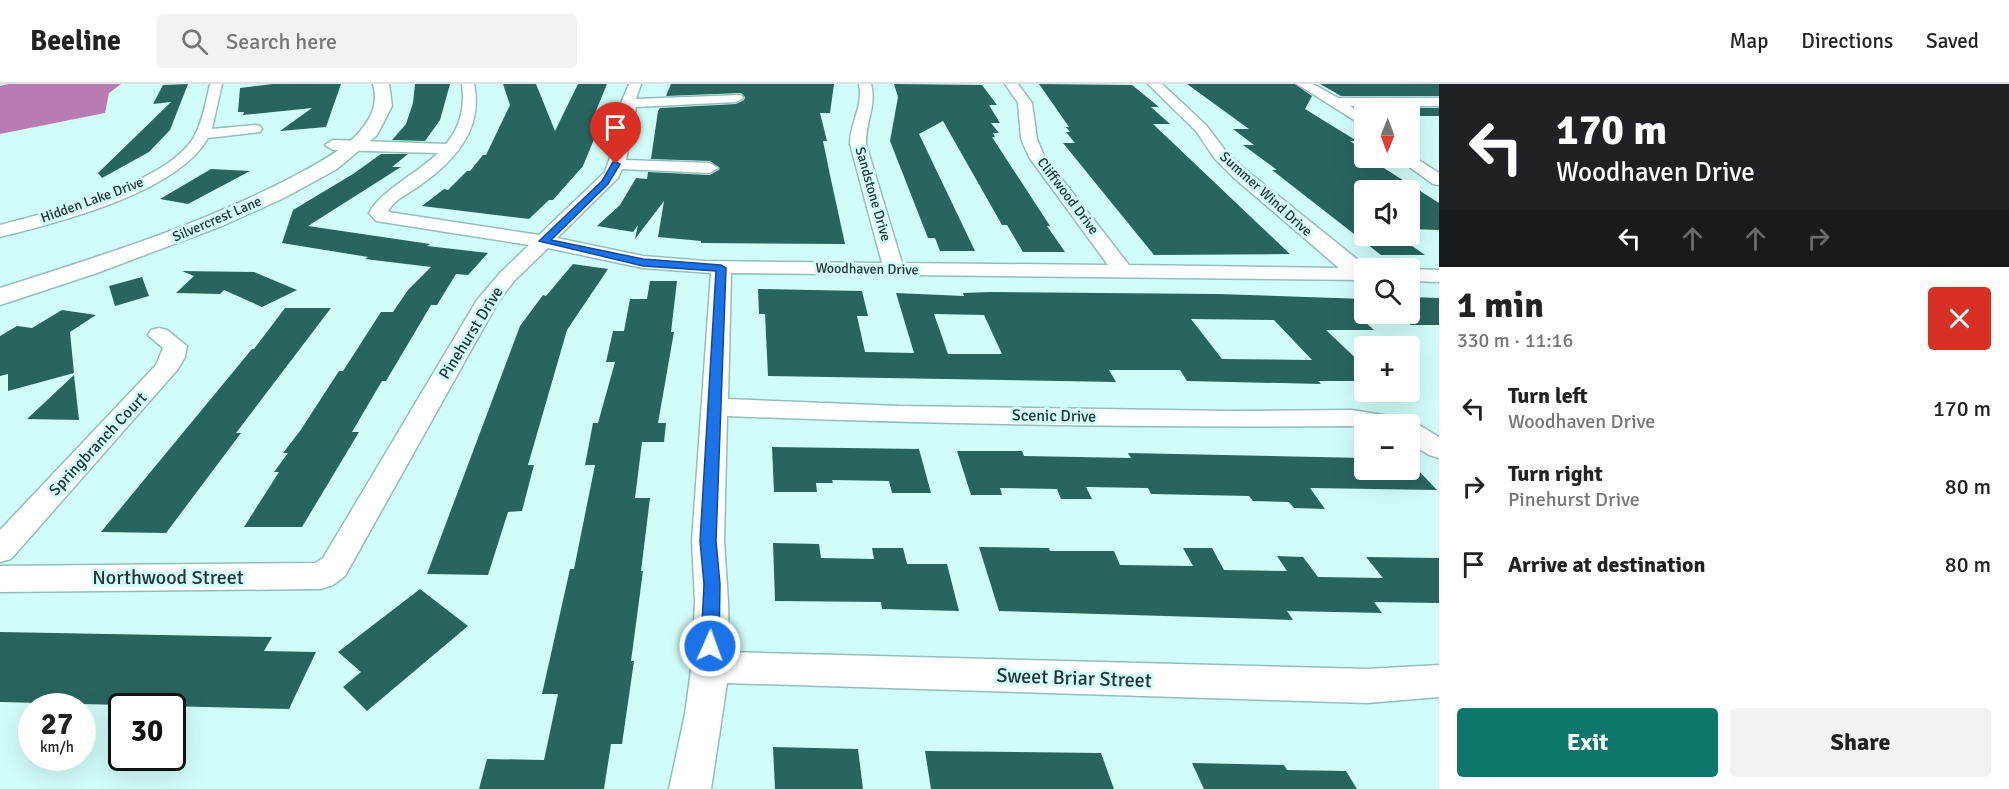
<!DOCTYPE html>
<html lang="en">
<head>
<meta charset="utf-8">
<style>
	:root { --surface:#fff; --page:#f2f2f2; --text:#222; --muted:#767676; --line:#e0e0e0; --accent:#0f766e }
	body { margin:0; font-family:Signika,sans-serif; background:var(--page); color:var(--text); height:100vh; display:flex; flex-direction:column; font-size:22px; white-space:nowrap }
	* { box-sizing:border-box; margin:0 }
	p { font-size:20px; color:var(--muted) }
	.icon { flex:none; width:33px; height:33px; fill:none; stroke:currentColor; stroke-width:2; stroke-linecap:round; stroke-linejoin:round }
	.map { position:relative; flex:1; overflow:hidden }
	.drawer { display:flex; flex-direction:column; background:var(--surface); width:570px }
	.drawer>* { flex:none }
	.banner { background:#202124; color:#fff; overflow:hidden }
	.needle { width:39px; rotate:181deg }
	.tools { position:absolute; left:1354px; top:18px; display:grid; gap:12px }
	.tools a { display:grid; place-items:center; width:66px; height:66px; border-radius:6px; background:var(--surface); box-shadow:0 6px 24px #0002; font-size:30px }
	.speed { position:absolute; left:18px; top:609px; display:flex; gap:12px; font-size:30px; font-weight:700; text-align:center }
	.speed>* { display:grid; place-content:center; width:78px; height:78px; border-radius:50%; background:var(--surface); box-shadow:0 6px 24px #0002; line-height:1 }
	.speed small { font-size:15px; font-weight:400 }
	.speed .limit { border:3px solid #111; border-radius:9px; background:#fff; color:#111 }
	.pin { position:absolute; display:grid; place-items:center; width:51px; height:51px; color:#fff; margin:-62px -26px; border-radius:50% 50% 50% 0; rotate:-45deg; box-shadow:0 0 6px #0007 }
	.pin .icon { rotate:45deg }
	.me { position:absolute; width:66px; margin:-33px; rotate:2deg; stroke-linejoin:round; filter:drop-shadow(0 0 4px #0008) }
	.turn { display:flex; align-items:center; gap:21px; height:126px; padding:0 18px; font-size:27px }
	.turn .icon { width:78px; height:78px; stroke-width:2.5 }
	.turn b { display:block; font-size:42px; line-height:51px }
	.lanes { display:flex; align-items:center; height:57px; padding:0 18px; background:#0003; justify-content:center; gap:30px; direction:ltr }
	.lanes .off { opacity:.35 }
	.round { display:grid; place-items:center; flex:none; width:63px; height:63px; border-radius:6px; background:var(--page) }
	.headline { display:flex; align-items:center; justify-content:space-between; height:102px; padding:0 18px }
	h1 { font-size:36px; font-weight:800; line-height:45px }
	.button { display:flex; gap:12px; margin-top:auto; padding:12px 18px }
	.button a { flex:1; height:69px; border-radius:6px; background:var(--accent); color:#fff; font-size:24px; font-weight:800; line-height:69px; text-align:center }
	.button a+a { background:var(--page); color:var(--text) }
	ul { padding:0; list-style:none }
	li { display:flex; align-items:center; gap:18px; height:78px; padding:0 18px }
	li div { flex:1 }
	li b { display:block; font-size:22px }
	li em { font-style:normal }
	header { display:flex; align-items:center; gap:36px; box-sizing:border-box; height:84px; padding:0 30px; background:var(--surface); border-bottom:2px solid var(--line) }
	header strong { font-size:28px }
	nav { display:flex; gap:33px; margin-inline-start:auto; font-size:21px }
	.search { width:420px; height:54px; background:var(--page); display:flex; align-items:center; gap:15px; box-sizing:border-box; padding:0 21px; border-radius:6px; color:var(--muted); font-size:22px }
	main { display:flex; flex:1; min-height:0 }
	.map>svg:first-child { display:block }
	.water { fill:#b97cb2 }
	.building { fill:#29655f; fill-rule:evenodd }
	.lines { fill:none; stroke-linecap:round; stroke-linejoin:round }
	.minor-casing { stroke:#93beb8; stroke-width:3 }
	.tertiary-casing { stroke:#93beb8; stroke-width:3 }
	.minor { fill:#fff; fill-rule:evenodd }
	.tertiary { fill:#fff; fill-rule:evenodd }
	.route { fill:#1a73e8; stroke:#114b97; stroke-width:1.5 }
	.labels { text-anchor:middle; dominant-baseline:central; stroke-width:6; stroke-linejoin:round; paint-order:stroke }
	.far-street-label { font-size:14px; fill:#243533; stroke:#d1fdf8 }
	.street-label { font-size:16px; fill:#243533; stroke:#d1fdf8 }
	.near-street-label { font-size:20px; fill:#243533; stroke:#d1fdf8 }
</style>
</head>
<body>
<header>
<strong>Beeline</strong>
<div class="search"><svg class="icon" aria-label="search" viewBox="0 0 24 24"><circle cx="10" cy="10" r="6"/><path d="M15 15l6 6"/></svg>Search here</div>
<nav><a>Map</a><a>Directions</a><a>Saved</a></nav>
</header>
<main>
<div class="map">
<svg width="1439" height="705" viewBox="0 0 1439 705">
	<rect width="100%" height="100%" fill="#d1fdf8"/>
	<path class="water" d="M8,0H121L109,9L105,29L0,50V2Z"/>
	<path class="building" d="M188,0L170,46L149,68L102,94L98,89L171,18L153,20L163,1Z
		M273,0H341L326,43L280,47L312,24L243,31L244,28H238L240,4Z
		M415,0H450L440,36L425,57L392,56L406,40L413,19Z
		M503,0H536L555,47L578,0H607L593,34H600L595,48H597L583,82L553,116H549L529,135L422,122L444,105L448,106L467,87H470L483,71H486L510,21Z
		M671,0H834L830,29H820L827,57H823L830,91L845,160L701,159V157L658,153L664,117L635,155L638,141L633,148L597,142L620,121L636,94L647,95L648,88L710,91L720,85L710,77L651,75L658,27L660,24L736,20L744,16L745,13L741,9L666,12Z
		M894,0L982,1L997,21H989L1000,39H991L999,49H993L995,53H992L1050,142H1047L1065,168H1023L1007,141H1002L943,37L919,50L975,167H940L935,154H928L890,57L898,13Z
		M1039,0L1132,1L1159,23H1151L1170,40H1153L1290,170L1154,171L1063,59H1075L1066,48H1070L1066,43H1069Z
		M1187,0H1295L1312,12L1305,25L1357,57H1350L1362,65H1355L1365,74H1368L1439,119V146L1410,145V106H1365V152H1398L1425,171H1381L1272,86H1277L1243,61H1254L1233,45H1249Z
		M1320,0H1439V12H1341Z
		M1364,24H1439V32H1410V28H1371Z
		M381,70H408L392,83H401L308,142L430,160L427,162L488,169L468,191L456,190L437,221H431L386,297H382L352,348H359L302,443H244L279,388H274L288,369H283L300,347L339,287H343L381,228H393L408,206L431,183L365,175L368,173L282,159L293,126L353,90Z
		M211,85L250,87L188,120L160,115Z
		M573,180L608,185L567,246L528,381H534L522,427L508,428L488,491L427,490L520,242L543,211L546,212Z
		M182,187L254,188L297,206L262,223L224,206L220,210L176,209L194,192Z
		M142,193L149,212L115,222L109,202Z
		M650,197H677L671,248H674L658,339H666L664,358H642L635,414H650L641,487H643L631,577H634L622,660H611L604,705H479L487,675L544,676L558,610H542L570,485H574L595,381H585L593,339H598L615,278H606L613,247H624L630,215H647Z
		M758,205L862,207L868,232H857L865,268L914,269L896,209L964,212L963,209L991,208L1218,210L1365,215V238L1374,246H1326L1365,283V297H1318L1321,300L1187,297L1180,286H1109L1116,298L768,292L765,230H759ZM934,230L984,231L1002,270H948ZM1191,235L1274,236L1312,276L1222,275Z
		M1410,213L1439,214V241H1410Z
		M285,224H331L236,349H241L166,449L101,448L252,265H254Z
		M62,226L96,231L70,248L74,289L8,307V290L0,292V252L17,242L32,244Z
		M74,291L79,336L27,335Z
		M772,363L919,365L931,409H892L889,397L832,396L833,399H816L817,408H774Z
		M957,367H1022L1024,372L1131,374L1128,369L1365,374V386H1418L1437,406L1310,404L1325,425L1294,424L1289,418L1253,417L1249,412L1151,410L1148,404L1086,403L1092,415H1061L1057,405L1000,404L1002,411H971Z
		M773,459L819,460L821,474L874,475L872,464H903L907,480H947L959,527L882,525L881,518L775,517Z
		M979,463L1049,464L1050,467H1114L1120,481L1193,482L1183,464H1212L1224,486L1287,487L1277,472L1303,473L1318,493L1383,494L1366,473L1439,474V519L1374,518L1382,529L1287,527L1293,536L999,527Z
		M420,505L468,542L367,627L343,603L361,588L338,568Z
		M0,548L272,553L264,567L316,568L289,625L0,618Z
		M773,663L858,665L863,705H775Z
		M925,667L1101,669L1114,705H931Z
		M1192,679L1284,681L1287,686L1346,687L1357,705H1204Z"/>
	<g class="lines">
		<defs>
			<path id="minor" d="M210,0H222L212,45L255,41L260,42L262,45L260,48L208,54C177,109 59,138 0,153V141C52,127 165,101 194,53C203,37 206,17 210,0Z
				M462,0H474C484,45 454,78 419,102C408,110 393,116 388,128L539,151L605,88L614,62L621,33V19L629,0H641L636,15L741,11L743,14L736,18L636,23L626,76L710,79L718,84L710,89L622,85L618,94L557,154L643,172L705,177L882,179L850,60C850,39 864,21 859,0H871C877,21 865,39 866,60L902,179L1108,181L1029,73L1021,55L1018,19L1005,0H1018L1032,19L1037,55L1044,72L1129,181L1339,184L1234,94L1215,75L1196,47L1148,0H1162L1206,41L1227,69L1246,86L1368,184H1365V196L731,189L728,315L899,322L1232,327L1352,326L1401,334L1405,340L1419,341L1439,353V374L1429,371L1410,359V340H1365V344L1352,342C1144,344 935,340 727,332L724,457L728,518L729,568L1367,585L1439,581V613L1367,619L727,599L711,705H669L685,630L692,579L695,518L692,457L711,189L643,184L548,164L514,197L498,218L345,492L333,501L321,505L0,508V482L315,479L323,474L477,216L500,189L529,161L376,137L369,129C381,106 418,89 438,69L333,66L325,61L333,56L446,60C461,42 465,23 462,0Z
				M1297,0H1313L1338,14H1439V22H1350L1365,32V43Z
				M1411,71L1439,89V101L1433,100L1397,74H1410Z
				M1410,185L1439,186V198L1410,197Z
				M159,244L167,246L187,262L185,273L178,285L11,475L0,478V446L156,281L163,264L148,251L151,246Z"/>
			<path id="tertiary" d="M373,0H389L392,22L377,51L337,85L284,114L222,142L97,189L0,221V204C101,172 204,140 298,90C317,80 348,63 361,46C373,31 378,18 373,0Z"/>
		</defs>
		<use href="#minor" class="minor-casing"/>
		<use href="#tertiary" class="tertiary-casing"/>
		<use href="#minor" class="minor"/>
		<use href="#tertiary" class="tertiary"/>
	</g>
	<path class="route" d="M616,78L620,80L608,100L551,156L643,175L721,181L726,184L716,457L720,500L719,562L716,568L710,570L704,568L701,562L704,500L700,457L716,187L643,182L539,157L602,97L613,78Z"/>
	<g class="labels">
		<g class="far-street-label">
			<text transform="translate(873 110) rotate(74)">Sandstone Drive</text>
			<text transform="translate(1266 110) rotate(42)">Summer Wind Drive</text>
			<text transform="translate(1068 112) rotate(53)">Cliffwood Drive</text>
			<text transform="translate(92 116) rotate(-20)">Hidden Lake Drive</text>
			<text transform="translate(217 135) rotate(-23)">Silvercrest Lane</text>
			<text transform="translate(867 185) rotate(1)">Woodhaven Drive</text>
		</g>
		<g class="street-label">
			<text transform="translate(471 249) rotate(-58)">Pinehurst Drive</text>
			<text transform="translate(1054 332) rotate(1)">Scenic Drive</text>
			<text transform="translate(98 360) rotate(-47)">Springbranch Court</text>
		</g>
		<g class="near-street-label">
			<text x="168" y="493">Northwood Street</text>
			<text transform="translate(1074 594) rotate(2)">Sweet Briar Street</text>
		</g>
	</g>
</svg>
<div class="tools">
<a><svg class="needle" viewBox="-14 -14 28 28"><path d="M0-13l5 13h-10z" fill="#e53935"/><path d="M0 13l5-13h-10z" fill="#767676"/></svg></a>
<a><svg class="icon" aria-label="sound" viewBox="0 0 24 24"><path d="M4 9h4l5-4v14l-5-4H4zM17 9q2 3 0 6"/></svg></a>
<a><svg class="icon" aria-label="search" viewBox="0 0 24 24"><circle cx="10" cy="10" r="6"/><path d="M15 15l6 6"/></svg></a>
<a>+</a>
<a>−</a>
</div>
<div class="speed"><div>27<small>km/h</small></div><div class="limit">30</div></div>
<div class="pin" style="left:616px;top:80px;background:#d93025"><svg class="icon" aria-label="arrive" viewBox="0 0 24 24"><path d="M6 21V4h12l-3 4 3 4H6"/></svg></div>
<svg class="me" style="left:710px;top:562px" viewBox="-20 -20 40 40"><circle r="17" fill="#1a73e8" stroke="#fff" stroke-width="3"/><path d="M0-11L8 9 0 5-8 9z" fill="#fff"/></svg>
</div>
<section class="drawer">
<div class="banner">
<div class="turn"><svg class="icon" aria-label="left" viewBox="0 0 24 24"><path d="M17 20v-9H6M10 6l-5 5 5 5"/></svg><div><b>170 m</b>Woodhaven Drive</div></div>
<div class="lanes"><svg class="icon" aria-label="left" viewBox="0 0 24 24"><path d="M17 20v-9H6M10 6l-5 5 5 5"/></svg><svg class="icon off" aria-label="ahead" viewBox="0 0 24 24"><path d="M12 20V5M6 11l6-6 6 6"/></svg><svg class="icon off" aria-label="ahead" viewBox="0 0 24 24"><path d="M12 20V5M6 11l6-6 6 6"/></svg><svg class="icon off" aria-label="right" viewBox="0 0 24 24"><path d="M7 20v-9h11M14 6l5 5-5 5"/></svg></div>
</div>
<div class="headline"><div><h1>1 min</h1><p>330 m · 11:16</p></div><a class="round" style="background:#d93025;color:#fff"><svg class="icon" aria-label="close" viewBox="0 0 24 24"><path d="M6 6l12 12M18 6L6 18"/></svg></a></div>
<ul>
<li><svg class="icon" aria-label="left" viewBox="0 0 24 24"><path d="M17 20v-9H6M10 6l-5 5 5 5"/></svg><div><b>Turn left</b><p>Woodhaven Drive</p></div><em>170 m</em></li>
<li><svg class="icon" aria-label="right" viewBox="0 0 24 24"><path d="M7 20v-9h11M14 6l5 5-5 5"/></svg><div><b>Turn right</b><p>Pinehurst Drive</p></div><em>80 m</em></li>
<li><svg class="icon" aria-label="arrive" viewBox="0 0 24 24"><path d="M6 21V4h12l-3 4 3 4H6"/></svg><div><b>Arrive at destination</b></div><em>80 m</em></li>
</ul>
<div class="button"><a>Exit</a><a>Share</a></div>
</section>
</main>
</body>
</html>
